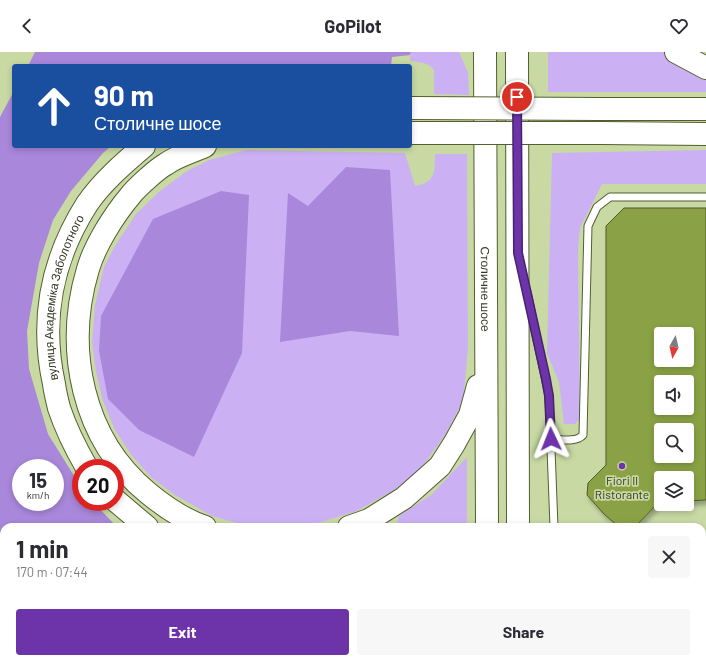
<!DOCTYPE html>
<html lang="en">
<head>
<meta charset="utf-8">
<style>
	:root { --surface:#fff; --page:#f7f7f7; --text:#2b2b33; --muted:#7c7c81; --accent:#6d34aa }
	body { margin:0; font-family:Barlow,sans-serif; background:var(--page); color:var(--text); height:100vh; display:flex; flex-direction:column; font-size:15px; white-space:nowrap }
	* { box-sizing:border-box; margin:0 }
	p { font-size:13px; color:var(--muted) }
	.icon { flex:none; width:22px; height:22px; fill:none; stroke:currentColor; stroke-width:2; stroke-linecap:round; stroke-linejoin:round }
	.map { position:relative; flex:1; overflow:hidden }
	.details { position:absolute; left:0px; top:471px; width:706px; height:140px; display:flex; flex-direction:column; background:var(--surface); border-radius:12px 12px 0 0; box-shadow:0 2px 6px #0003 }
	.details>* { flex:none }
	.hud { position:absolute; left:12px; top:12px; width:400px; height:84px; border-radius:4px; box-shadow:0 2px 6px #0003; background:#1a4fa0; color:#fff; overflow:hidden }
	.needle { width:26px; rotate:188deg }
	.buttons { position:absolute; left:654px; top:275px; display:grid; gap:8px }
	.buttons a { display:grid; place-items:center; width:40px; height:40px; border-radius:4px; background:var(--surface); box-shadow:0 2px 6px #0003; font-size:20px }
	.speed { position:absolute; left:12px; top:407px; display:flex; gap:8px; font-size:20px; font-weight:700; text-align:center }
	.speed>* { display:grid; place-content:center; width:52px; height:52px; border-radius:50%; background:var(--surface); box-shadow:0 2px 6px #0003; line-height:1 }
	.speed small { font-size:10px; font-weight:400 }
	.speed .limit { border:6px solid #d22; background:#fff; color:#111 }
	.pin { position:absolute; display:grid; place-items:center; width:34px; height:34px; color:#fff; margin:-17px; border:2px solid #fff; border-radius:50%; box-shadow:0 1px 4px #0007 }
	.me { position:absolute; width:44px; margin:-22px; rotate:358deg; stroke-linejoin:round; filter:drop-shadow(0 0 3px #0008) }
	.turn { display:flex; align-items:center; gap:14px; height:84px; padding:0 16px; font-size:18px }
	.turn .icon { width:52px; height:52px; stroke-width:2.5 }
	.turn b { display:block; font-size:28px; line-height:34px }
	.round { display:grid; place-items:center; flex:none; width:42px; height:42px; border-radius:4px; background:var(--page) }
	.head { display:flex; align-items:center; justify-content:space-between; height:68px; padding:0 16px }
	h1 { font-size:24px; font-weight:700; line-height:30px }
	.primary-button { display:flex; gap:8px; margin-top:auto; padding:8px 16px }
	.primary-button a { flex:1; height:46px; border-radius:4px; background:var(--accent); color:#fff; font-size:16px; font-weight:700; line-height:46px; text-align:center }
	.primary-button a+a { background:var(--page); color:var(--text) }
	header { display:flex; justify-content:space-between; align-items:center; height:52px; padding:0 16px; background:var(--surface); font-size:18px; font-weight:700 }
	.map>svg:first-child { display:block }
	.green { fill:#cbb1f4 }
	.forest { fill:#a987da; fill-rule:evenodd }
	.building { fill:#8aa244; stroke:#4e5b2b; fill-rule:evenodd; filter:url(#shadow) }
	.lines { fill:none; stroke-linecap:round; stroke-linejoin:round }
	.lane-casing { stroke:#525f2f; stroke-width:9 }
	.primary-casing { stroke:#525f2f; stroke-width:24 }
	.highway-casing { stroke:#525f2f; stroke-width:24 }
	.lane { stroke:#fff; stroke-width:7 }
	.primary { stroke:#fff; stroke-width:22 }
	.highway { stroke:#fff; stroke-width:22 }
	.primary-bridge-casing { stroke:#525f2f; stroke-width:24; stroke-linecap:butt }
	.highway-bridge-casing { stroke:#525f2f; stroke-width:24; stroke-linecap:butt }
	.primary-bridge { stroke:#fff; stroke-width:22 }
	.highway-bridge { stroke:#fff; stroke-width:22 }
	.route-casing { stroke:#47226e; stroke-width:10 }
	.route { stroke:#6d34aa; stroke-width:7 }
	.poi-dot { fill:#6d34aa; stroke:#c8d9a4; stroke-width:1.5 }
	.labels { text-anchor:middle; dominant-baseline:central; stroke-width:3.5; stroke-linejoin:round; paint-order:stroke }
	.street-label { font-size:12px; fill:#343a25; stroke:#c8d9a4 }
	.poi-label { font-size:12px; fill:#343a25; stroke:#c8d9a4 }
</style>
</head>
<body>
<header><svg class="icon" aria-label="back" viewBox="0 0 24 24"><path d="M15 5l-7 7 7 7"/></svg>GoPilot<svg class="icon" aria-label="heart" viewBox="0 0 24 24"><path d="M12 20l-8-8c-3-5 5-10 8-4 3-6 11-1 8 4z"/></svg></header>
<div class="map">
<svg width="706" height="611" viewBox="0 0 706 611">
	<defs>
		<filter id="shadow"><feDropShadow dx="2.5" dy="4.5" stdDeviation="2" flood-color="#0004"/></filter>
	</defs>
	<rect width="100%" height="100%" fill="#c8d9a4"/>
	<path class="green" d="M411,0H459L468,21L469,43L434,42V18C428,10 419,10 410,9Z
		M548,0H663L688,18L706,26V40H548Z
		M247,98L405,101L415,134C435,131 435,120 435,102H467L468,295L465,329L463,349L445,383L420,418L394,438L357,459L318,471L284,475H270L244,473L212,464L175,443L152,426L132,404L115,378L103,349L96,320L92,290L95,253L104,215L115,194L136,162L160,139L187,119L209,108Z
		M706,98V132H602L580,176L578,197L580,366L575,372H564L559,330L547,301L552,101Z
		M467,405V475H396L399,464L431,443Z
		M393,607H468V611H393Z"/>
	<path class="forest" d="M35,0H411L410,3L392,5L391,14H28Z
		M14,39V94H111L103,101L71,139L53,168L39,211L27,279L29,317L48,382L81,435V450H93L117,475H4V607H50V611H0V65ZM21,416H55V450H21Z
		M346,115L390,118L399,284L350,279L280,290L288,141L308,154Z
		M221,139L249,143L242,301L194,405L139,378L108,347L99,299L101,264L153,167Z"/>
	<path class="building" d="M624,156H706V448L687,449V426H661V450L658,451L635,475H619L604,462L587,443L588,431L606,413V174ZM661,282H687V308H661ZM661,330H687V356H661ZM661,378H687V404H661Z
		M616,610H706V611H616Z"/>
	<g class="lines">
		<defs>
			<path id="lane" d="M527,240L549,344L554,475
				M551,387C560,387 576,391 583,383L588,174L597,155L610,145H706
				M702,597H706
				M375,607V611
				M602,607V611
				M558,611V607"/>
			<g id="primary">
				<path id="s1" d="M485,0L487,475"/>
				<path d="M517,0L518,475"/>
				<path d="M676,0L706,16"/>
				<path d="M601,81L706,82"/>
				<path d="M205,94C192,100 177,104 166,112C157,117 136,136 130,144C114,163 95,193 88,217C64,297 82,387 148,441C165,455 184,468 205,475"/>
				<path d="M349,475L369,468L404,446L440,414L454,392L470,363L478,334"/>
				<path d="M488,607V611"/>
				<path d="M518,607V611"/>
			</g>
			<g id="highway">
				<path d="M600,57H706"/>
				<path id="s2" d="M87,416C76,397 66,377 59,356C57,348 55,340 54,332C40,268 52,207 87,152C102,130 124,111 144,94"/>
				<path d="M115,448L147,475"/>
				<path d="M348,607L351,611"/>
			</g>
		</defs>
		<use href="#lane" class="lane-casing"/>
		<use href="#primary" class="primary-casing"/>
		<use href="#highway" class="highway-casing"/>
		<use href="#lane" class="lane"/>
		<use href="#primary" class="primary"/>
		<use href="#highway" class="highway"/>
		<defs>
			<path id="primary-bridge" d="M410,81H601"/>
			<path id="highway-bridge" d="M410,56L600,57"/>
		</defs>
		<use href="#primary-bridge" class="primary-bridge-casing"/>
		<use href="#highway-bridge" class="highway-bridge-casing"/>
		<use href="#primary-bridge" class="primary-bridge"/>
		<use href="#highway-bridge" class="highway-bridge"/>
	</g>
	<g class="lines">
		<defs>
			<path id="route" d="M517,45L518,201L546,327L549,344L551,387"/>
		</defs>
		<use href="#route" class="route-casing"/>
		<use href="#route" class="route"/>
	</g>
	<circle class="poi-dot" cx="622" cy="414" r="4"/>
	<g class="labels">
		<g class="street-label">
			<text stroke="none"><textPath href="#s1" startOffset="237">Столичне шосе</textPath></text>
			<text stroke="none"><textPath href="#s2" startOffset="180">вулиця Академіка Заболотного</textPath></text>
		</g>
		<g class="poi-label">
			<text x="622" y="428">Fiori Il<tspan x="622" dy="14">Ristorante</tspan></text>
		</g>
	</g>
</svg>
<div class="buttons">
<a><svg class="needle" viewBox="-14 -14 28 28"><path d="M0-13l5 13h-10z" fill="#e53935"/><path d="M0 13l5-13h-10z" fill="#7c7c81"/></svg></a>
<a><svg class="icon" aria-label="sound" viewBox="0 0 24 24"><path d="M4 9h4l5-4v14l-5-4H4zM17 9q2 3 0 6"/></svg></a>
<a><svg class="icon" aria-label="search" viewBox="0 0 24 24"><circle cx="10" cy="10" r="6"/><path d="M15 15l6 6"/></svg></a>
<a><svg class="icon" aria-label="layers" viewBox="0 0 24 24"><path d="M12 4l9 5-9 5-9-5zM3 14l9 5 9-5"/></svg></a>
</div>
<div class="speed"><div>15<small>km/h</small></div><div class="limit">20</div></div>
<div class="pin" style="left:517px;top:45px;background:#d93025"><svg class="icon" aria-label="arrive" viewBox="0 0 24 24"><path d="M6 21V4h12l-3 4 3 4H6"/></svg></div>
<svg class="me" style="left:551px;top:387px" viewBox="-20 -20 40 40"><path d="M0-17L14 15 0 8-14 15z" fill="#6d34aa" stroke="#fff" stroke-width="4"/></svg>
<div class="hud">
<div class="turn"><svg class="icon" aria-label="ahead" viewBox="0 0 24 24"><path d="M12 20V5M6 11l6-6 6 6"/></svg><div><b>90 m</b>Столичне шосе</div></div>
</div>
<section class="details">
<div class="head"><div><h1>1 min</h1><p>170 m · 07:44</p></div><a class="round"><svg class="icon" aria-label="close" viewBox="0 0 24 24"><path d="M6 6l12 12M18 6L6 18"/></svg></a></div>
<div class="primary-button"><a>Exit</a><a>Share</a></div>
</section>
</div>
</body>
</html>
